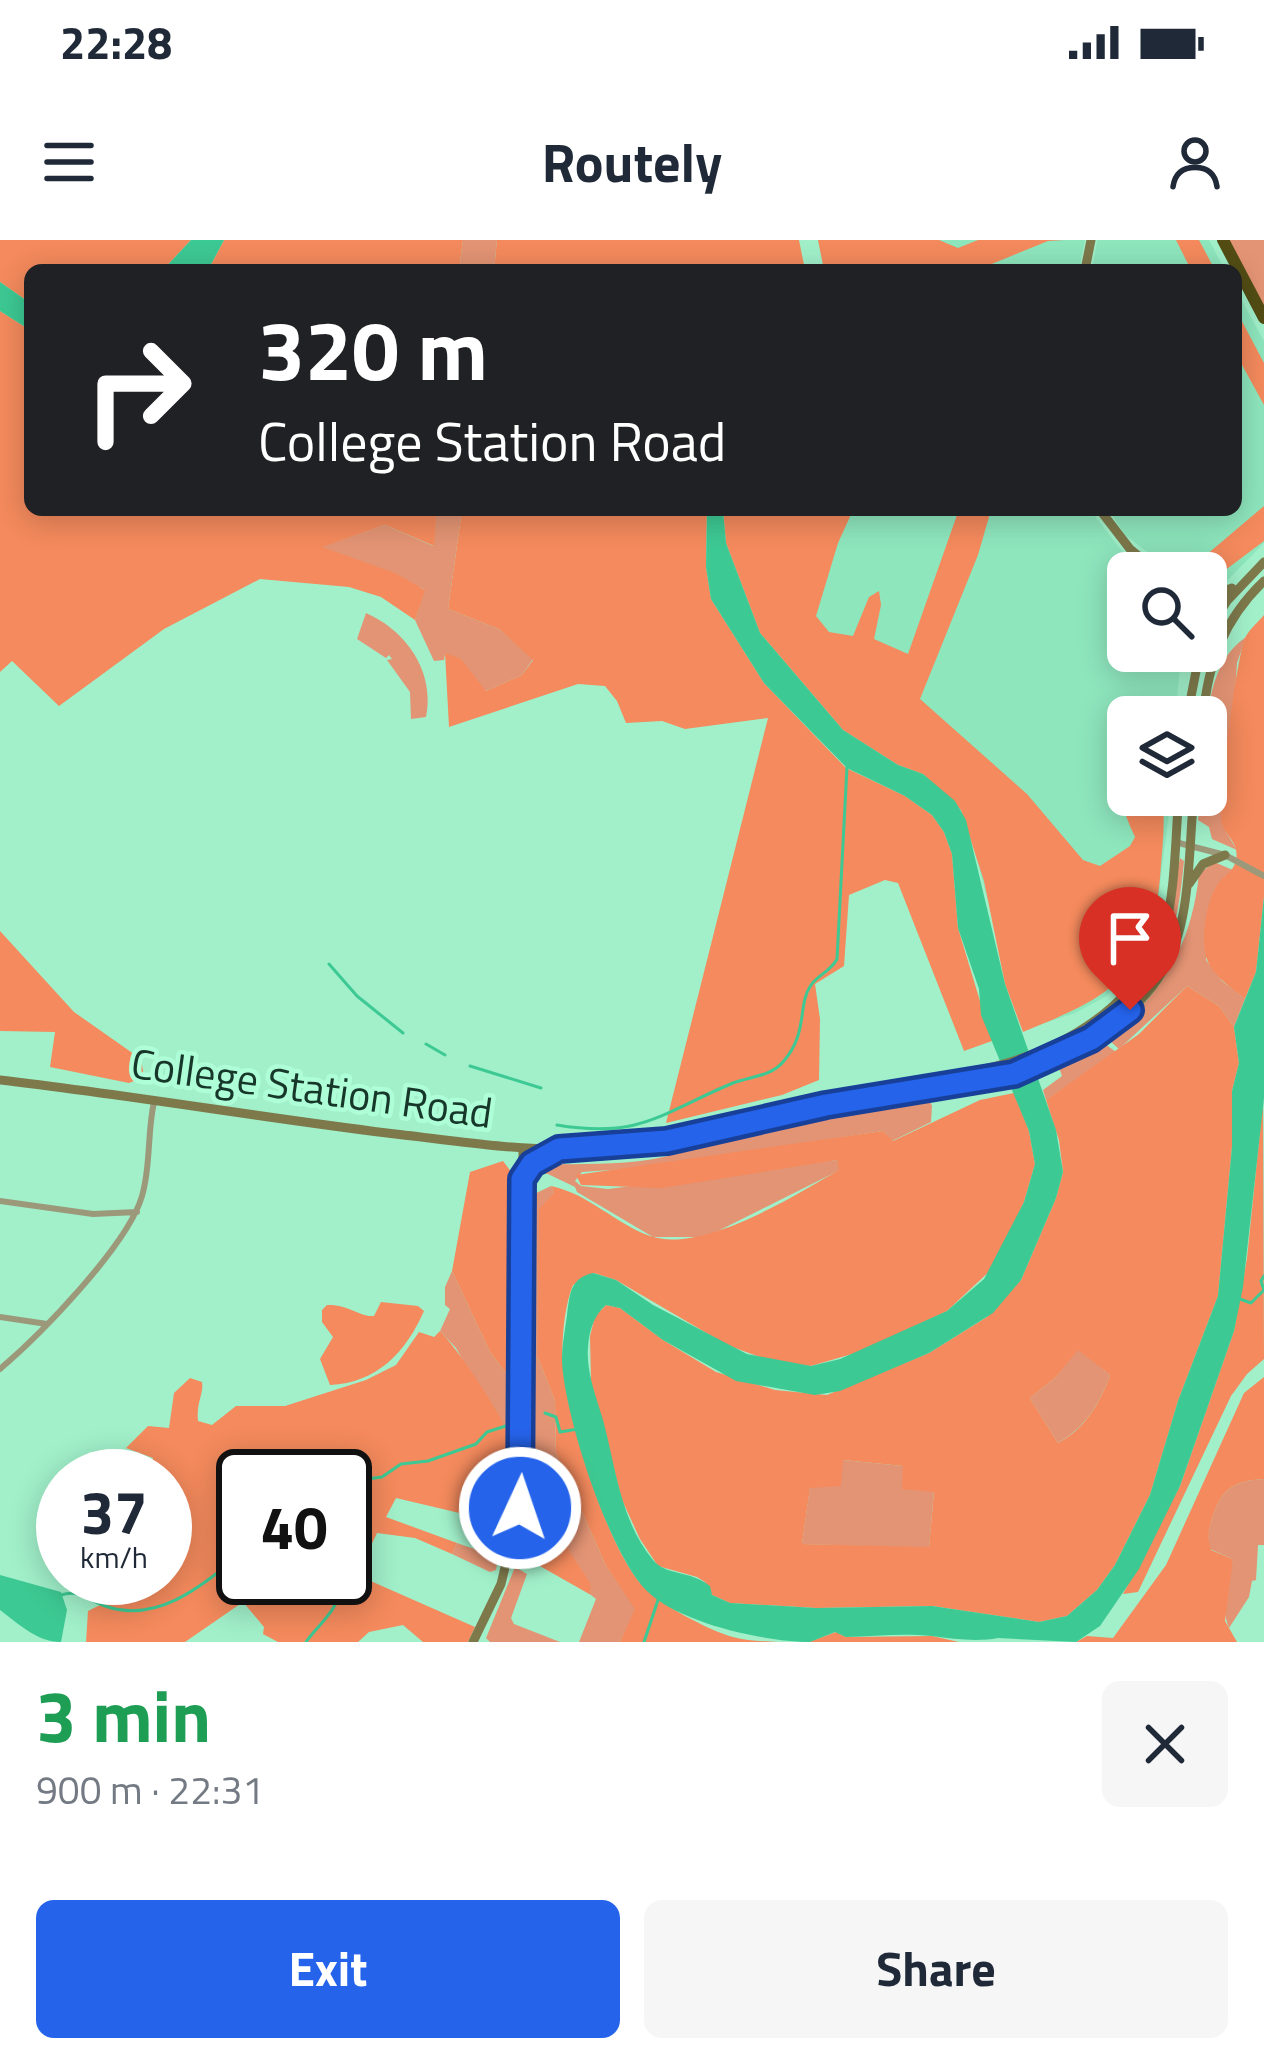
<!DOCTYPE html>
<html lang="en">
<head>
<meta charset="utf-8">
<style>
	:root { --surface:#fff; --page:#f6f6f7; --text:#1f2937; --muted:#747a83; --accent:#2563eb }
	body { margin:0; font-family:"Titillium Web",sans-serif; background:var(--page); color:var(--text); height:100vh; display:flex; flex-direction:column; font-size:45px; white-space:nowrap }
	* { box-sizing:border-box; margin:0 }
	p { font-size:39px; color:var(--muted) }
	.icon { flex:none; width:66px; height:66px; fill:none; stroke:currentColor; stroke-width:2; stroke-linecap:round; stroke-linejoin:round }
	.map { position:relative; height:1402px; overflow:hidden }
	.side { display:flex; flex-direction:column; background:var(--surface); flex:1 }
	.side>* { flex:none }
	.hud { position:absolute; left:24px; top:24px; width:1218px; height:252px; border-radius:18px; box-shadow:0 6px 30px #0003; background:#202124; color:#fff; overflow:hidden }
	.tools { position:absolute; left:1107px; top:312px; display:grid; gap:24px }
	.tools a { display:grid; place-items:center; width:120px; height:120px; border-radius:18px; background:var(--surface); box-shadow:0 6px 30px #0003; font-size:60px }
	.speed { position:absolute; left:36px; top:1209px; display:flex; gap:24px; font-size:60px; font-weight:700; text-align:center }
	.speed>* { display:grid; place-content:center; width:156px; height:156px; border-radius:50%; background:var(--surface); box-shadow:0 6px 30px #0003; line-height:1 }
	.speed small { font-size:30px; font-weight:400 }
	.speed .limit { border:6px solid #111; border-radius:18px; background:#fff; color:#111 }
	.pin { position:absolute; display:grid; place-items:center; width:102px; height:102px; color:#fff; margin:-123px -51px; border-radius:50% 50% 50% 0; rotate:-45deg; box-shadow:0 0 12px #0007 }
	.pin .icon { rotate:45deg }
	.me { position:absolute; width:132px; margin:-66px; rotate:3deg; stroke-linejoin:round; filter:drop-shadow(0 0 9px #0008) }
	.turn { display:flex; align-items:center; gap:42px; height:252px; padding:0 36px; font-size:54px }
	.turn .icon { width:156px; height:156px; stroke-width:2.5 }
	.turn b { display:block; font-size:84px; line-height:102px }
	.round { display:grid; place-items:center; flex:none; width:126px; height:126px; border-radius:18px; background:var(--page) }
	.overview { display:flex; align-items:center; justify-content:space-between; height:204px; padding:0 36px }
	h1 { font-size:72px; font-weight:700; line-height:90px; color:#1e9e55 }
	.button { display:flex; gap:24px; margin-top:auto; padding:24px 36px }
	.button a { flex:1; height:138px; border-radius:18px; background:var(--accent); color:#fff; font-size:48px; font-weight:700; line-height:138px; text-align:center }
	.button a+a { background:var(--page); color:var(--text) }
	.status { display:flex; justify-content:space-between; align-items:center; height:84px; padding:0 60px; background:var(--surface); direction:ltr }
	.status svg { height:33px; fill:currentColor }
	header { display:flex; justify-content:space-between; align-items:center; height:156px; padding:0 36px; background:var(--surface); font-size:54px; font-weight:700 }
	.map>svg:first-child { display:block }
	.built { fill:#8ee6bd }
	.green { fill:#e39474 }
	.forest { fill:#f48a5d; fill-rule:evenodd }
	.water { fill:#3dc993 }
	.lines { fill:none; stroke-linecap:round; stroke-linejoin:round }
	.stream { stroke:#3dc993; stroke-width:3 }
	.street { stroke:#9c997b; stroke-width:6 }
	.secondary { stroke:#7e794b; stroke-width:9 }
	.highway { stroke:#534d14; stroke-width:12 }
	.route-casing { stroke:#184099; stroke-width:30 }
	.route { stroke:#2563eb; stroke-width:21 }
	.labels { text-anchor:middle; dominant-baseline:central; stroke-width:9; stroke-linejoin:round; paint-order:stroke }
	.street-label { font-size:42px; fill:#163729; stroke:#aefed7 }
</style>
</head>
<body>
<div class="status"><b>22:28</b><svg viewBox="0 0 49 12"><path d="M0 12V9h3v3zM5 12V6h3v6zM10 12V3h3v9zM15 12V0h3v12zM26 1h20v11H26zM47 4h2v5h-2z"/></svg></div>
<header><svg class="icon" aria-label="menu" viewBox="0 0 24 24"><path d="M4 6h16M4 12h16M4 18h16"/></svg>Routely<svg class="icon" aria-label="person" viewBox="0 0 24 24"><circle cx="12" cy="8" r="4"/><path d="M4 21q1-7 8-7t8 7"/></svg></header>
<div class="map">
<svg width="1264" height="1402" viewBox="0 0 1264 1402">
	<rect width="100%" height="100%" fill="#a1f0ca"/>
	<path class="built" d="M818,0H1085L1079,30H824Z
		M1097,0H1209L1225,30H1092Z
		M1236,50L1264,101V303L1218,350L1208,353L1206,333H1175L1125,295L1109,270H1236Z
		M723,270H1090L1139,333H1128V411H1187L1180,429L1175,477H1128V555H1171L1155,686L1136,725L1105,757L1075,773L1023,790L966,580Z"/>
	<path class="green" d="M463,0H497L494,30H459Z
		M1227,0H1264V69Z
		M437,270H462L448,369L499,389L533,419L522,435L486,451L445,414L444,420L434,421L415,380L424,349L320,307L385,285L433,306Z
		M366,373C407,391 435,432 426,477L411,479L410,452L387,420L392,419L389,415L386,418L357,399Z
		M1246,397L1237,423L1226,592L1237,610L1212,599L1209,587L1198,580L1201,555H1206C1206,503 1200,428 1246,397Z
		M1180,618L1184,621C1178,683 1169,734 1118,774L1114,770L1143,742L1161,712Z
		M1214,622L1233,630L1224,637L1206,720L1222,741L1245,759L1234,787L1219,766L1187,746L1119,809L1109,800V794C1165,755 1192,700 1199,634Z
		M1101,801L1116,812L1046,860L1043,850L1062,836L1058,825Z
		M927,855L932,866L931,882L892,901L883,891L639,928L582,932L575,941L581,946L608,949L837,920L840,930L706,997H653L577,952L575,947L548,934L531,932L538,924C583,924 632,926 676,914C759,894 842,871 927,855Z
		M551,946L554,953L538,1118L555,1161L556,1213L606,1326L636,1369L620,1402H579L596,1359L591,1355L589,1343L539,1277L531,1321L524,1325L515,1314L528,1228L527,988L530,956Z
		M452,1031L490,1112L514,1144L517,1141L518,1219L456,1108L440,1091L450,1069L445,1065V1047Z
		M1078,1109L1110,1135C1100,1163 1085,1188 1058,1203L1030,1158L1056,1137Z
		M843,1220L903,1226L934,1251L929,1308L802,1304L810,1247Z
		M1264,1239V1305H1258L1256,1340L1252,1341L1249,1357L1229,1388C1220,1367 1229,1341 1233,1319L1210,1309C1207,1297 1209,1291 1212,1279C1221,1249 1233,1241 1264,1239Z
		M457,1303L483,1312L485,1307L499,1312L496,1330L490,1332L452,1314Z
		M515,1327L527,1334L511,1378L514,1384L560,1402H490L486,1398Z"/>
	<path class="forest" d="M0,0H191L163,30H30V63L0,42Z
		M224,0H463L459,30H208Z
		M497,0H799L805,30H494Z
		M818,0H939L958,8L978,0H1064L1048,1L977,30H824Z
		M1176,0H1199L1215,30H1191Z
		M1236,70L1264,123V165L1236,114Z
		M0,71L30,90V270H437L434,306L385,285L322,307L395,333L425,350L415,380L381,357L349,347L260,339L164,389L59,466L12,421L0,432Z
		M1264,266V301L1212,340L1206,338V333H1194L1205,316Z
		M462,270H707L706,327L711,359L764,443L846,528L905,556L932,575L944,592L952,614L958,688L992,801L964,811L898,643L885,640L849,655L844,726L815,744L820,779L819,840L782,855L666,883L768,478L685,489L662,481L626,483L617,461L605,446L578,444L449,487L445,413L461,419L486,451L522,435L533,420L499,389L448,369Z
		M723,270H853L838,303L816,376L829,392L853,396L869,357L879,351L881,365L874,399L908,414L957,275L963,270H991L978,315L920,459L1027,554L1083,620L1100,626L1130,606L1135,597C1116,558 1113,525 1112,483L1126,481L1128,555H1162C1166,583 1162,610 1160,638C1151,737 1109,757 1023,792L1005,744L984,641L961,570L923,534L898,525L843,490L760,393L726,303Z
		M1264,375V657L1256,732L1245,759C1230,747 1207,732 1205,711C1202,691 1207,656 1221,640C1228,632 1233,632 1236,620C1240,601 1223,596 1221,579C1220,554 1236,415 1246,396C1250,389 1258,382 1264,375Z
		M0,691L74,772L141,819L144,837L129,843L50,827L55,792L0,791Z
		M1187,746L1219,766L1234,787L1239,823L1232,851V907L1218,1056L1178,1161L1150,1255L1115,1325L1097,1350L1067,1376L1039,1382L932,1366L816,1368L730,1363L712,1355L705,1342L697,1337L658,1326L640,1299L622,1260L591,1141L590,1096L595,1076L606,1065L620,1068L663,1100L716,1132L775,1150L827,1155L929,1113L987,1077L1021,1040L1056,958L1063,932L1059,900L1046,860L1139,794ZM1078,1110L1110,1135C1100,1163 1085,1189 1058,1203L1030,1158L1056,1137ZM843,1220L903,1226L902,1249L934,1252L929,1307L802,1304L810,1248L841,1246Z
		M1014,853L1029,891L1035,924L1024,962L993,1028L947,1071L869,1109L811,1126L768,1120L727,1105L616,1040L594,1033L573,1045C564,1067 561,1103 563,1127C567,1177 609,1314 645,1348C661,1365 710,1391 733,1397C747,1401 764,1401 778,1402H620L635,1369L606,1326L556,1213L555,1161L538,1118L539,969L554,953L551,946C589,954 614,983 650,996C702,1014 794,956 839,930L837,920L662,948L581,945L576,935L883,891L893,901L980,860Z
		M1263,862L1264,1119L1247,1134L1231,1156L1138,1352L1123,1354L1180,1246L1234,1091L1247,1018Z
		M503,921L512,933L517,1141L514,1144L490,1112L452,1031L470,932Z
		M381,1062L418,1066L424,1071C406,1112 377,1143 330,1145L320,1119L333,1097L322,1082V1070L327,1065C348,1064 359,1077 374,1076Z
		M440,1091C462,1114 514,1191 518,1221C521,1246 513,1282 499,1302L489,1300V1280L396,1258L386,1277L457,1303L452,1314L415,1298L377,1293L357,1335L475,1387L468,1402H423L403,1385L369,1392L358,1402H278L263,1394L264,1387L243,1362L185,1402H86L88,1371L120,1355L125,1338H165V1236H149L153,1218L126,1208L148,1186L169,1188L174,1153L190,1138L202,1142C204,1153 196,1163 198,1181L212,1185L236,1166H285L366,1140L396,1125L419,1092L434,1097ZM243,1236H345V1338H243Z
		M1264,1137V1239C1233,1241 1221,1249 1212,1279C1209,1291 1207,1297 1211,1310L1233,1319L1225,1381L1237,1402H1076L1087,1396L1113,1398L1166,1325L1244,1153Z
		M546,1275L590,1343L591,1355L531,1321L539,1276Z
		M836,1392L846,1397L932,1396L959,1402H809Z"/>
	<path class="water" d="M191,0H224L208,30H163Z
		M0,42L30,63V90L0,71Z
		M707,270H723L726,303L760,393L843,490L898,525L923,534L955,561L966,580L1005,744L1056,890L1063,932L1056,958L1021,1040L993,1073L929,1113L840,1151L815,1155L736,1141L663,1100L620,1068L606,1065C594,1075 589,1091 588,1107C586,1132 596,1156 603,1180C616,1228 620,1280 653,1320C666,1336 690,1330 710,1346L712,1355L730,1363L816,1368L932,1366L1039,1382L1067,1376L1097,1350L1115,1325L1150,1255L1178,1161L1218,1056L1232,907V851L1239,823L1234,787L1256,732L1264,657V858L1243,1047L1234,1091L1180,1246L1139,1329L1100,1386L1076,1402L998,1398C977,1402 954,1399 932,1396C904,1393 875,1396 846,1397L835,1392C827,1395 818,1399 810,1402C765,1402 679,1383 647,1351C609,1314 564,1174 562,1121C562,1105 565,1090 567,1075C570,1054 570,1038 593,1033L616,1040L653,1065L747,1114L811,1126L840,1119L947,1071L984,1039L1024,962L1035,924L1029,891L981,775L979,749L958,688L952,614L944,592L932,575L905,556L847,528L764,443L711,359L706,327Z
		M0,1335L61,1352L67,1370L61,1402C37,1402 19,1384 0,1370Z"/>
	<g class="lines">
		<path class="stream" d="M575,270H604
			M329,724L357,756L403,793
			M426,804L445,815
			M470,826L541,848
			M557,885C641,899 661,873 733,843C751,836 770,837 783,822C809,792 797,765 811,745C819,734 830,732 837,719L847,527
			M1240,1059L1251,1063L1264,1050L1261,1041L1264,1036
			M545,1173L556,1177L560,1192L578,1189
			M345,1242L382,1237L401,1224L428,1221L476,1204L487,1192L512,1184
			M61,1355C80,1349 88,1360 105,1366C159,1385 205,1343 243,1312
			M306,1402C321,1380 345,1368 337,1338
			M644,1402L658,1360"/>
		<path class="street" d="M1175,602L1225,615L1264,636
			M0,961L93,974L137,972
			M0,1077L47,1084
			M0,1129C40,1095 128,1005 142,956C151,926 147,893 154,862"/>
		<path class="secondary" d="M1085,30L1091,0
			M1100,270L1130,309L1159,333
			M1206,358L1232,348
			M1206,395L1227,361L1264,322
			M1187,477L1200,411
			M1203,477C1208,423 1224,379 1264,341
			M1189,644L1203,624L1225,615
			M0,840C129,855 258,877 387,893C450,900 514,911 577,909C664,906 743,879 827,865C939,845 1075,845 1152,747C1194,694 1187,619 1194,555
			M837,860L855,851C947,836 1040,831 1113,766C1135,746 1156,722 1164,692C1176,649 1175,599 1179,555
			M525,934L532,924L554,912
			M473,1402L501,1344L521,1261L523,909"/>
		<path class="highway" d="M1223,0L1264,78"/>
	</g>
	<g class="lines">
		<defs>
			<path id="route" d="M520,1268L522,939L532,924L559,909L667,901L826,865L1014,834L1091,799L1130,770"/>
		</defs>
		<use href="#route" class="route-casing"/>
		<use href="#route" class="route"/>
	</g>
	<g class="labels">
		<g class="street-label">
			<text transform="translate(312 847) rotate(8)">College Station Road</text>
		</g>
	</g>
</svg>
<div class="tools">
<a><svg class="icon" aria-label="search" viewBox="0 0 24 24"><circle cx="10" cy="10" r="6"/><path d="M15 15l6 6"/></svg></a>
<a><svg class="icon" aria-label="layers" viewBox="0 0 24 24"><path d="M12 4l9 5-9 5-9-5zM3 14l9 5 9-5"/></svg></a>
</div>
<div class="speed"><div>37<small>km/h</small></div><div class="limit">40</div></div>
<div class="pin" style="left:1130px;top:770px;background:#d93025"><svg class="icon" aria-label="arrive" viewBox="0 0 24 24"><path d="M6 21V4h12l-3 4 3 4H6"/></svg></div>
<svg class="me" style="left:520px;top:1268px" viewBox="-20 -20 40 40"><circle r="17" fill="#2563eb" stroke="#fff" stroke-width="3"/><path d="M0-11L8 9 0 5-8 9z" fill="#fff"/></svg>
<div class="hud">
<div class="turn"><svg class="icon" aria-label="right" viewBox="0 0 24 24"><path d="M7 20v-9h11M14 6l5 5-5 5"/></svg><div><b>320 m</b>College Station Road</div></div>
</div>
</div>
<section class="side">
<div class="overview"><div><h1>3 min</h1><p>900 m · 22:31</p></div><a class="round"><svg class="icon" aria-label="close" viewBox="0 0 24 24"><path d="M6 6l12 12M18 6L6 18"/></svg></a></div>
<div class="button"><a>Exit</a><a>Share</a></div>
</section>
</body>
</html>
